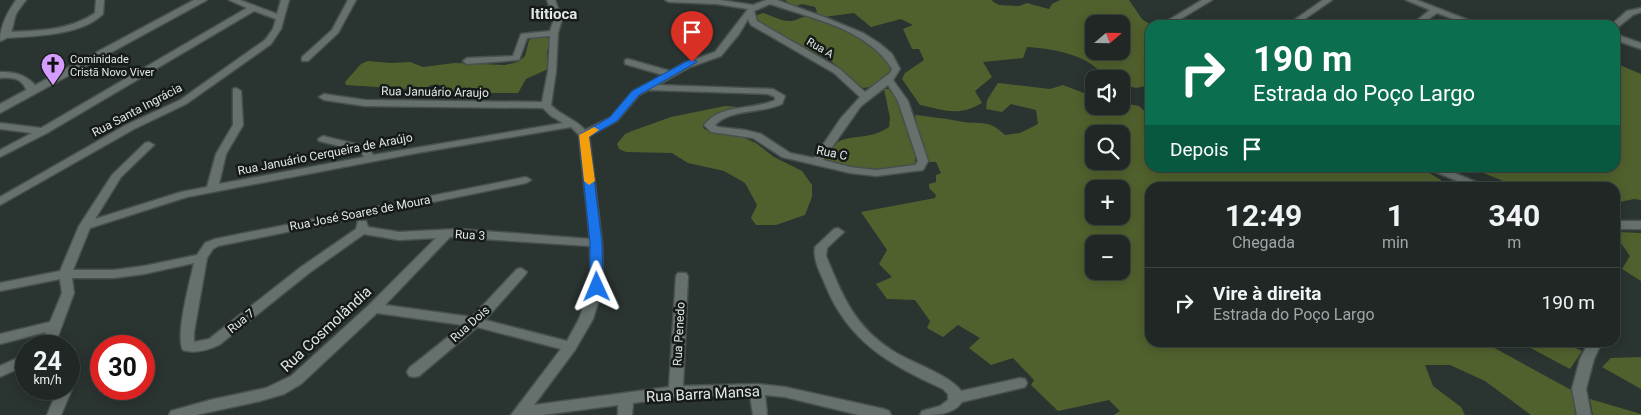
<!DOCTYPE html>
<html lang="pt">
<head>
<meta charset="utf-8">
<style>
	:root { --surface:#202725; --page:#282f2d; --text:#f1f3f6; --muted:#a2a5a7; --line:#3d4442 }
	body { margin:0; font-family:Roboto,sans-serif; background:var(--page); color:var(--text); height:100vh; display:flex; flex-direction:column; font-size:19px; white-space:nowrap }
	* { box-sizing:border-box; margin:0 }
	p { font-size:16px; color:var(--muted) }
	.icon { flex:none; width:28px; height:28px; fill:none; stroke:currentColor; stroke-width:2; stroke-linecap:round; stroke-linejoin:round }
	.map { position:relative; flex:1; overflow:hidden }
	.details { position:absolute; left:1145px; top:182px; width:475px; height:165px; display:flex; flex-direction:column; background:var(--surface); border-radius:15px; box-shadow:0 2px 12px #0003,0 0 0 1px var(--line) }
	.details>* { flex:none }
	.top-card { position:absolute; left:1145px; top:20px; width:475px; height:152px; border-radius:15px; box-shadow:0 2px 12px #0003,0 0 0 1px var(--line); background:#0b6e4f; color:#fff; overflow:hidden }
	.needle { width:32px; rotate:70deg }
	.controls { position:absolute; left:1085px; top:15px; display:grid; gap:10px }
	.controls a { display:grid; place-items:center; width:45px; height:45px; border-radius:10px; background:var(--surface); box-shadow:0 2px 12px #0003,0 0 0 1px var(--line); font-size:25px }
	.speed { position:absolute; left:15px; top:335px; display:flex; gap:10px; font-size:25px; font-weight:700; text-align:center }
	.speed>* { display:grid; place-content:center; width:65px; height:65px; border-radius:50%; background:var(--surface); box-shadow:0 2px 12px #0003,0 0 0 1px var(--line); line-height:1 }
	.speed small { font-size:12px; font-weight:400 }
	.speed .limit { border:8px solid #d22; background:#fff; color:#111 }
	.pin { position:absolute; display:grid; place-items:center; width:42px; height:42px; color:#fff; margin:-51px -21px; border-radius:50% 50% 50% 0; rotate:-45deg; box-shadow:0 0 5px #0007 }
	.pin .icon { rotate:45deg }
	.me { position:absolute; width:55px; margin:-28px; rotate:359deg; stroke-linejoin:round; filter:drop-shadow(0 0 4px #0008) }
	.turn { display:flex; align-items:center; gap:18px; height:105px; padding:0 25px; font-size:22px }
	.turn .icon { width:65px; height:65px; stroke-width:2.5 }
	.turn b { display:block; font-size:35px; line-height:42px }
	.then { display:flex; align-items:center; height:48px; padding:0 25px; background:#0003; gap:10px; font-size:19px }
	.eta { display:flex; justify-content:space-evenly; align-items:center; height:85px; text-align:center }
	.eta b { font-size:30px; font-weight:700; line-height:35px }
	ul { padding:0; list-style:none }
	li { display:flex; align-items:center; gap:15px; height:70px; padding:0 25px; border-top:1px solid var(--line) }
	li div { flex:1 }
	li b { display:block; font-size:19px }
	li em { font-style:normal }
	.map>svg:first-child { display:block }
	.green { fill:#51612d; fill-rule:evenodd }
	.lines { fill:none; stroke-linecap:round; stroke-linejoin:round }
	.street-casing { stroke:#48504e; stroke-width:3 }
	.secondary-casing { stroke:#48504e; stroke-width:3 }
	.street { fill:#66716e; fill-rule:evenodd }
	.secondary { fill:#66716e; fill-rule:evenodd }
	.route { fill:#1a73e8; stroke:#114b97 }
	.slow { fill:#f59e0b }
	.labels { text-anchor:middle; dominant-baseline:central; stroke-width:5; stroke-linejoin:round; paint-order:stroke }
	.far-street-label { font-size:11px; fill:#e0e7e5; stroke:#161a19 }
	.far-poi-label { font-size:11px; fill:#e0e7e5; stroke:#161a19; text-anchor:start }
	.street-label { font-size:12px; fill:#e0e7e5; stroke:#161a19 }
	.far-district-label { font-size:15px; font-weight:bold; fill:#e0e7e5; stroke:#161a19 }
	.near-street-label { font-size:15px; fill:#e0e7e5; stroke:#161a19 }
</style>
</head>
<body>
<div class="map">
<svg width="1641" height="415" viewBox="0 0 1641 415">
	<rect width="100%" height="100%" fill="#2a3431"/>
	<path class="green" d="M785,0H993L992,1L999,5L1019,6L1027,3L1049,9L1052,4L1060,0H1129L1142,19L1151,25L1150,85L1136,88L1121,84V79C1105,79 1095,64 1080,58C1063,51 1045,48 1027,47L1023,58L983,62L992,77L975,91L982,103C958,117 945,110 920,105L902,79L905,73L924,60L919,49H912L903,29L913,25L901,19L871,27L854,13L824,17L815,15L817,12L815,7L802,4L793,7ZM1094,24H1121V51H1094Z
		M763,13C773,16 782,22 792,21C798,20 802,16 807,17C834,21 884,44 893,71L870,87L863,88L831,61L754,20L755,16Z
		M536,37L549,38L552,40L547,51L548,69L526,79L518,93H463L441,90L444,85H431L423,90L346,85L345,82L361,64L368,61L391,63L410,62L423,67L454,63L505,65L518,62L525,56L529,40Z
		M1615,63L1641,74V200L1634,199L1615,203V188L1518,187L1471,168H1615Z
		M998,83L1050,89L1063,85L1094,97V106H1121V103L1139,106L1150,116V168H1421L1441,180V187L1150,188V342L1490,343L1489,345L1573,391L1575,415H1531L1485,381L1450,365H1425L1433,386L1461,407L1465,415H1114L1120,411L1109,400L1058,411L1031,385L1034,380L1013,358L991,365L969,348L980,338L958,325L943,337L927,328L930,321L915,300L887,299L876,284L892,277L879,264L887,250L861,212L935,198L936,195L929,188V184L936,182V175L941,173L936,162H923L915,115C929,117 944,118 958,121C978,126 987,117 1005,135L1020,133L1038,124L1036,110L1011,104L1002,112L986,109L987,100ZM1094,134H1121V161H1094ZM1094,189H1121V216H1094ZM1094,244H1121V271H1094Z
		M884,89H892L916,151L915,163C890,180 853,168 827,162L823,157C842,127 862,145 889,127L890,118Z
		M725,106L738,107V108C728,112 707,116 703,128L708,131L742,137L756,143L774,157L802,171L812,185V197L805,215L776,225H756L751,218L757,205L745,183L724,171L688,163L672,153L626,152L619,149L617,144L625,134L632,131L671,117Z
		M1618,232L1641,233V281L1622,269L1630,256L1618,239Z
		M1521,343H1564L1582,351L1570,369Z
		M1641,357V389L1602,367L1611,358Z
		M1590,399L1641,414V415H1593Z"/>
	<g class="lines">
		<defs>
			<path id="street" d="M96,0H104L103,14C81,36 33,36 4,38L0,35L4,32C35,31 69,31 95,13Z
				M229,0H240L277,14L281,0H289L281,29L271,44L257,54L186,104L134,129L0,205V197L126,125L180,100L265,40L273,29L276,19L254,11L47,133L0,157V150L32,133L0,129V123L41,128L247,8Z
				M348,0H356L338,33L308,61H302V57L332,30Z
				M547,0H555L562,19L558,33L556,71L551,105C561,116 576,119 585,130L611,117L633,91L663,75L625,64V60L628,59L670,71L684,63L715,52L748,9L717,4L669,2L665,0H720L753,5L766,0H777L824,17L863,33L879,43L892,54L900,69L893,80L908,101L928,161L923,170L876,176L850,173L782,157L753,138L711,132L704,125C722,103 751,111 775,100V97L768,94L649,90L639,95L617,121L589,136L602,243L603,287L593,319L575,350L534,405L669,387L676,276L678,273H686L688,276L683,386L757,384L785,387L884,409L889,411L891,415H859L785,397L765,395L767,415H753L750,395L676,397L633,403L632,415H618V405L542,415H511L561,349L477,327L419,376L414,377L409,376L407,372L409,368L463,325L377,313L301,384L284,394L260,401L196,415H169L171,411L210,400L266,388L291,376L369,305L436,238L399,240L364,234L309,273L219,345C208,350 195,354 183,350C175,336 190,281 194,263L144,274L114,278H72L74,293L57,339L61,346H47L43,339L46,332L0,344V334L50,322L62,293L60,279L0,291V283L60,271L79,226L112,175L145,143L149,142L154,145L121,177L95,219L181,192L207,187L216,154L233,125V89L236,88L241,91L243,125L226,154L219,184L364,157L361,152L356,150L319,141L318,139L323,136L364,146L369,148L373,155L563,123L551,116L543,108L365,106L324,100L319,97L324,94L365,100L542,102L548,71L550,36L527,38L519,60L467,64L463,61L467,58L513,56L521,34L550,31L554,19ZM770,4C811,18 868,29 892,69L890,73L865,92L840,69L757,21L754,11ZM748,19L751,25L834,73L860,97L841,118L814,158L790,153L761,134L745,130L718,127L715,125C732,108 761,114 782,104L785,96L773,89L658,85L690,67L721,56L739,34ZM888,85L898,101L918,161L915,165L876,170L850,167L823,160L861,106ZM571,127L579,135L590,239L458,229L399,232L368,227L366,221H358L356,229L301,267L209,339L194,342V332L207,258L213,249L218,246L526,183L531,180L526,177L215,239L205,243L197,255L144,266L114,270H73L90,228L187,197L417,153ZM450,237L590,246L591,287L579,319L567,341L485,320L525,275L527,272L521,268L517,269L472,317L385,305Z
				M1202,0H1212L1174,23L1167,21Z
				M1323,0H1332L1296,25H1287Z
				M1406,0H1417L1481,25H1469L1437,13L1420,25H1411L1430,10Z
				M1641,8V12L1633,15L1618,27L1611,25L1627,11Z
				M1615,34L1641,43V49L1615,40Z
				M0,72C14,72 24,74 34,84L36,92L31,95L28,94C23,79 16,77 0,78Z
				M1430,168H1443L1490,188H1474L1431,170Z
				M1615,221H1641V229H1615Z
				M838,228L844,232L827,248L826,256C843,297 854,326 893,351C910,362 952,376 961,391L1020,378L1025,379L1027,383L1025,387L962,402C953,415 936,415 920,415L922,411L940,406L948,400V394L943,389C889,364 848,342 825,284C820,272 813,260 815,247L834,229Z
				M1589,342H1602L1594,359L1586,389L1591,415H1577L1572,389L1580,359Z
				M26,354V365L0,377V366Z
				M69,360L74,361C77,367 77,378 74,384L70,385L72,389L61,415H47L58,389H69Z"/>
			<path id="secondary" d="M16,0H26C23,4 19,9 16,14C12,25 14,37 0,41C0,26 7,13 16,0Z
				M194,0H207L0,113V104Z"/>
		</defs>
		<use href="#street" class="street-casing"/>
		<use href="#secondary" class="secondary-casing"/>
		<use href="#street" class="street"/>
		<use href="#secondary" class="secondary"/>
	</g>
	<path class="route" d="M689,60H695L697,62L639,95L617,121L589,137L602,243L603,287L601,290H592L590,287V243L579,135L610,117L632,91Z"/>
	<path class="slow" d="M594,127L599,130L589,137L595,181L589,185L584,181L579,135Z"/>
	<defs>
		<symbol id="church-pin" viewBox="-11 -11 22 30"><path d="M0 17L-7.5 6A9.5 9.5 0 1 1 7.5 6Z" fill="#d49cfc" stroke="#161a19"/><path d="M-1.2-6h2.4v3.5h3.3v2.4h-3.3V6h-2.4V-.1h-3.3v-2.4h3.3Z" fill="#111"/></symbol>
	</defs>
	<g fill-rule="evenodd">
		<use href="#church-pin" x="39" y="51" width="28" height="38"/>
	</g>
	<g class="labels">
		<g class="far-street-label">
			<text transform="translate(820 48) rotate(30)">Rua A</text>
		</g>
		<g class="far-poi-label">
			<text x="70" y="59">Cominidade<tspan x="70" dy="13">Cristã Novo Viver</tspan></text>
		</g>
		<g class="street-label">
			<text transform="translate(435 92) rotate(1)">Rua Januário Araujo</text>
			<text transform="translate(137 110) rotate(-28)">Rua Santa Ingrácia</text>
			<text transform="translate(832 153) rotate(12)">Rua C</text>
			<text transform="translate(325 154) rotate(-11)">Rua Januário Cerqueira de Araújo</text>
			<text transform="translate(360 213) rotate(-11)">Rua José Soares de Moura</text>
			<text transform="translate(470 235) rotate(3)">Rua 3</text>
			<text transform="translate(241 321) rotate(-39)">Rua 7</text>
			<text transform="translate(470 324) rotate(-42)">Rua Dois</text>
			<text transform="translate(679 334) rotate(-87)">Rua Penedo</text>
		</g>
		<g class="far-district-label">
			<text x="554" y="14">Ititioca</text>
		</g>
		<g class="near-street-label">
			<text transform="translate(326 329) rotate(-43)">Rua Cosmolândia</text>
			<text transform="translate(703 394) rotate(-3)">Rua Barra Mansa</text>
		</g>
	</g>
</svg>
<div class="controls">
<a><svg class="needle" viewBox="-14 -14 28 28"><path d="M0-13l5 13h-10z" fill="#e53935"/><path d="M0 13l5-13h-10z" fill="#a2a5a7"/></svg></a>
<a><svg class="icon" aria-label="sound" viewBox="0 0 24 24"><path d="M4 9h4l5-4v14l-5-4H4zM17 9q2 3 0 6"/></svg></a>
<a><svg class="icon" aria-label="search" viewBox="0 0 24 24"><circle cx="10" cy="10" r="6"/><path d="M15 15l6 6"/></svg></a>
<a>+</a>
<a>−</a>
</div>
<div class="speed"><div>24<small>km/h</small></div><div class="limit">30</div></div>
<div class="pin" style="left:692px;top:62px;background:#d93025"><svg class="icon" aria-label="arrive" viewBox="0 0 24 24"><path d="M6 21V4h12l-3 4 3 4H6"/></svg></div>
<svg class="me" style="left:597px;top:287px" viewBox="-20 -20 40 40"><path d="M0-17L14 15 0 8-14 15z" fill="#1a73e8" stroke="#fff" stroke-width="4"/></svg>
<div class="top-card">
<div class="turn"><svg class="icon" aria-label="right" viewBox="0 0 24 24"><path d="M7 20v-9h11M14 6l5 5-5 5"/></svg><div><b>190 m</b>Estrada do Poço Largo</div></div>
<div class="then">Depois<svg class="icon" aria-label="arrive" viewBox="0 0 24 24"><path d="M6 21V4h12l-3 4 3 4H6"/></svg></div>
</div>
<section class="details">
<div class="eta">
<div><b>12:49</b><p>Chegada</p></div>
<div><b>1</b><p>min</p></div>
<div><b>340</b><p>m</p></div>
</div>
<ul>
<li><svg class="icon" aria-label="right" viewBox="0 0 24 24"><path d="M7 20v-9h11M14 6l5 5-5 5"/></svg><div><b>Vire à direita</b><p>Estrada do Poço Largo</p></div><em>190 m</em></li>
</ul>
</section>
</div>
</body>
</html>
